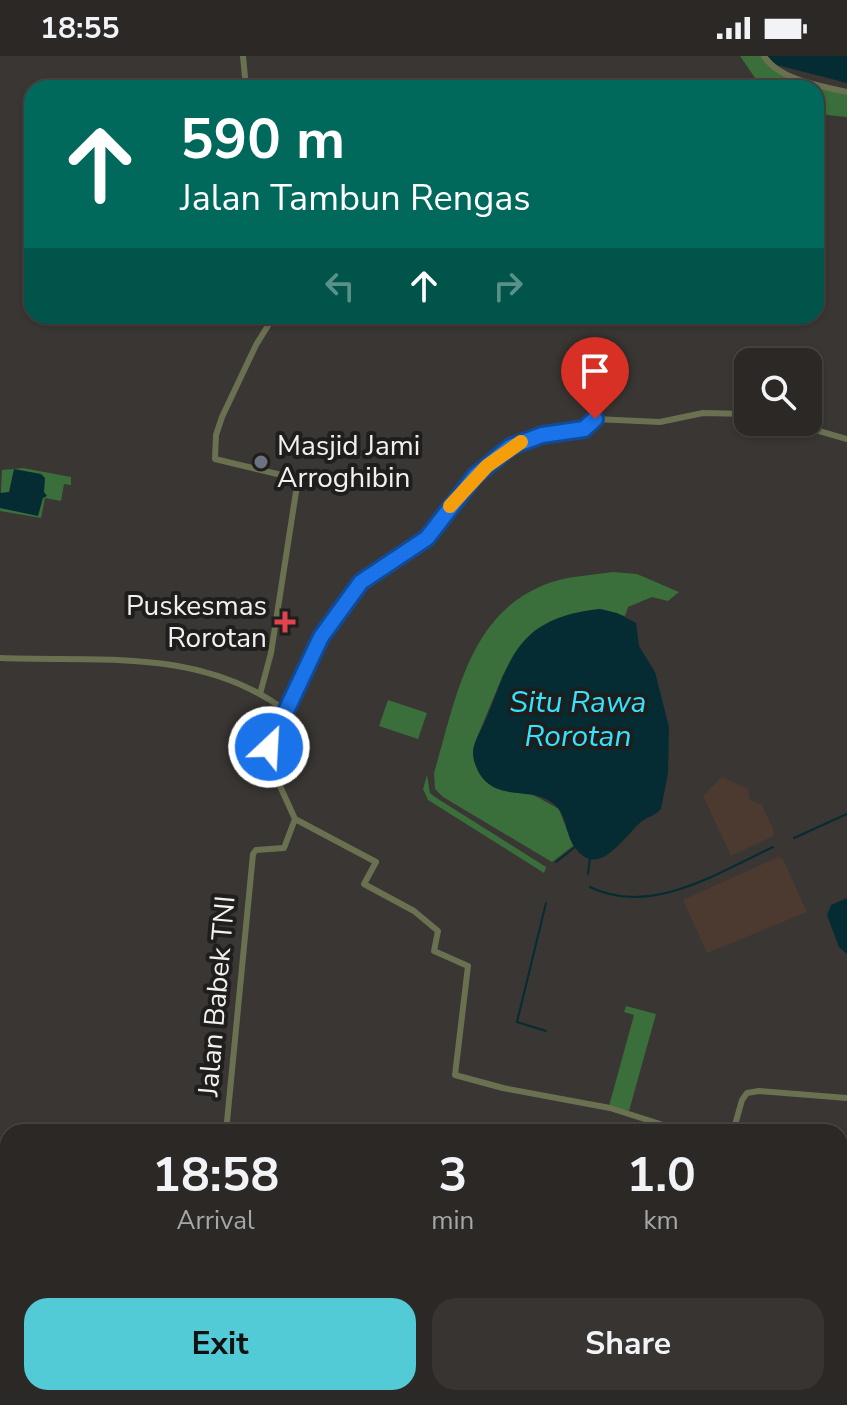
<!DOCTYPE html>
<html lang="en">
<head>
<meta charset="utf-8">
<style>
	:root { --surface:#2b2826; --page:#373432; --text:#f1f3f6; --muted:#a6a6a7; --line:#474443; --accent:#52cbd7 }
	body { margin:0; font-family:"Nunito Sans",sans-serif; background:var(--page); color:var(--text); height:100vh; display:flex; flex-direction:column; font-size:30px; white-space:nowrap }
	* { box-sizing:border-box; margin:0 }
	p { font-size:26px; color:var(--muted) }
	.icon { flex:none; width:44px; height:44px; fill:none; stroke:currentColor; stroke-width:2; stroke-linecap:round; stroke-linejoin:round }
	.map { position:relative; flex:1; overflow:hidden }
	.drawer { position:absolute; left:0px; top:1068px; width:848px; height:282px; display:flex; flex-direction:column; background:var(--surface); border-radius:24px 24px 0 0; box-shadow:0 2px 6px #0004,0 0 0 2px var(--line) }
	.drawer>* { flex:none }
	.top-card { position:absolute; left:24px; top:24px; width:800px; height:244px; border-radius:24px; box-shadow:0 2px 6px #0004,0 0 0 2px var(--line); background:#00695c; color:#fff; overflow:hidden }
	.controls { position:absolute; left:734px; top:292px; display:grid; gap:16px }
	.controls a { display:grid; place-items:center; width:88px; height:88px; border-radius:16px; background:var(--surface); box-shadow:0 2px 6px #0004,0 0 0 2px var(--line); font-size:40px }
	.pin { position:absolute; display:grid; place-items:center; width:68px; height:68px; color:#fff; margin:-82px -34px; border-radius:50% 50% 50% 0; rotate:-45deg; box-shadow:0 0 8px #0007 }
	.pin .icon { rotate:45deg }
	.me { position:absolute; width:88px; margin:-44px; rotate:25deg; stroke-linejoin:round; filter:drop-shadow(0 0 6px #0008) }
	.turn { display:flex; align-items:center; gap:28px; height:168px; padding:0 24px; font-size:36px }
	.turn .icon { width:104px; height:104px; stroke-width:2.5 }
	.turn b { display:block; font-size:56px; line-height:68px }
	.lanes { display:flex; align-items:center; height:76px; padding:0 24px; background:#0003; justify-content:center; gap:40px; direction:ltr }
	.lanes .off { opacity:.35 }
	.eta { display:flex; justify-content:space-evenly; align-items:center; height:136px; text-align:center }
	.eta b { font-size:48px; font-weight:700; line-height:56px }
	.action { display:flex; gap:16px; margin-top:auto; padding:16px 24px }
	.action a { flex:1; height:92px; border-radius:24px; background:var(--accent); color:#111; font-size:32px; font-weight:700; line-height:92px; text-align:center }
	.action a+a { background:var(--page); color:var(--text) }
	.status { display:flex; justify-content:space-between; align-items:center; height:56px; padding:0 40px; background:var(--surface); direction:ltr }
	.status svg { height:22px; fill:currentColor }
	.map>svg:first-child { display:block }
	.commercial { fill:#4c3a30 }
	.green { fill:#3a6e3a }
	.water { fill:#052c32 }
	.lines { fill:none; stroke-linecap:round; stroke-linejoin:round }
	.stream { stroke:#052c32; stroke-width:2 }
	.tertiary { stroke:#6a7151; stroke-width:6 }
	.route-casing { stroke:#114b97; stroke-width:20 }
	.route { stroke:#1a73e8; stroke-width:14 }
	.slow { stroke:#f59e0b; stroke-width:14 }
	.worship-dot { fill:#6b7280; stroke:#1f1e1c; stroke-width:3 }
	.health-dot { fill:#e0444e; stroke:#1f1e1c; stroke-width:3 }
	.labels { text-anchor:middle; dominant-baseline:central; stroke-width:8; stroke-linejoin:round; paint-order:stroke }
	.poi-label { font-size:28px; fill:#f2f0ee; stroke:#1f1e1c; text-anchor:start }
	.street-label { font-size:28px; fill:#f2f0ee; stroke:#1f1e1c }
	.water-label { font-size:30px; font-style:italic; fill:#32e4ff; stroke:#1f1e1c }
</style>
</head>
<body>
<div class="status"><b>18:55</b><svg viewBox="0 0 49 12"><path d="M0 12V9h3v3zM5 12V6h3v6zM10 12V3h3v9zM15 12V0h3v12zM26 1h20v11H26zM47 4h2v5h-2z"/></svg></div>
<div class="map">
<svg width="847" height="1349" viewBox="0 0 847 1349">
	<rect width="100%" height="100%" fill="#393633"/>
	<path class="commercial" d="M722,721L748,733L750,744L762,749L774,775L773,780L731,800L703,740Z
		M778,801L783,803L807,856L707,897L683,844Z"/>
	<path class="green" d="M740,0H764L784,17L847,36V61L816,58V32H762Z
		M23,412L71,421V429L64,428L61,445L45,442L41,462L0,455L2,414Z
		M613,516L637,518L679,536L668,545L652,541L628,551L625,560L600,553L582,556L520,591L503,619L478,679L473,695L475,707L559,753L573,790L552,806L443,741L435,733L434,717C456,644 468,554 552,526C571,520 592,519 613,516Z
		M388,644L427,657L418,683L379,670Z
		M427,719L430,737L435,741L546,811L544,817L428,744L423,733Z
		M626,950L656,958L629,1055L609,1050L634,959L624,956Z"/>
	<path class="water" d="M766,0H847V27L777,9Z
		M14,413L41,418L45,422L44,436L47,440L43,442L38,460L0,452V437L9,436Z
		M600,553L617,557L636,567L639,590L655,616L669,671L668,717L661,753C655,760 647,761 641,766C624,780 598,826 574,790C566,779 567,762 557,751C536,728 500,747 481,720C477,714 473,705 473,697C473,685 482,674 486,663C499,634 506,600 531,578C549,562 577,555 600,553Z
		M847,842V898L839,891L827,859L831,849Z"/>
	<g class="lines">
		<path class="stream" d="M794,782L847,758
			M556,806L575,791
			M588,818L590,802
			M590,831C650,861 720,816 773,791
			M546,975L517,966L546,847"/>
		<path class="tertiary" d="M243,0L246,32
			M764,0C779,24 821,30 847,36
			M788,366L847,383
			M0,602C99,606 201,591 286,655
			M260,638L271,597L298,423L215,403L216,379L222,361L256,289L274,260
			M295,763L270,708V686L321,581L339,553L370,519L430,479L465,432L498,401L528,383L583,373L595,363L660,366L703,357L748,358
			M295,763L376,806L364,828L414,855L438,875L434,895L468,910L455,1019L503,1032L610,1052L679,1074L719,1076
			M226,1076L253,798L256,794L284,792L295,763
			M733,1076L742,1044L747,1037L759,1035L847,1042
			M165,1349L166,1342"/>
	</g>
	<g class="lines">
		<defs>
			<path id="route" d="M269,691L321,581L361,526L427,482L475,420L510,391L542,379L584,373L595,363"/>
		</defs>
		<use href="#route" class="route-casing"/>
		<use href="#route" class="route"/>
		<path class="slow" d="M450,450L487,410L521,386"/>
	</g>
	<circle class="worship-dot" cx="261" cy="406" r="8"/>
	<path class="health-dot" d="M281 554h8v8h8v8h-8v8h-8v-8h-8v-8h8z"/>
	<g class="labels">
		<g class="poi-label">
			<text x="277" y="390">Masjid Jami<tspan x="277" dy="32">Arroghibin</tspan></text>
			<text x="267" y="550" text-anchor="end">Puskesmas<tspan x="267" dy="32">Rorotan</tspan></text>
		</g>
		<g class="street-label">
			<text transform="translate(217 940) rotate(-85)">Jalan Babek TNI</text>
		</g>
		<g class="water-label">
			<text x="578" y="646">Situ Rawa<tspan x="578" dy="34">Rorotan</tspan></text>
		</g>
	</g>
</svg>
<div class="controls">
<a><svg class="icon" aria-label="search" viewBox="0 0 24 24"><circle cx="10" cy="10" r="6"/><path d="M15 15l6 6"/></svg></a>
</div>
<div class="pin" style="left:595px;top:363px;background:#d93025"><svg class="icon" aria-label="arrive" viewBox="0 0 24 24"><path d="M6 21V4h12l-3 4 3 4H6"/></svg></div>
<svg class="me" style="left:269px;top:691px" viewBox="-20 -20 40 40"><circle r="17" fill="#1a73e8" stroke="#fff" stroke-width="3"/><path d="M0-11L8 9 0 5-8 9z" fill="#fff"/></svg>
<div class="top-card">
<div class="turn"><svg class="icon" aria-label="ahead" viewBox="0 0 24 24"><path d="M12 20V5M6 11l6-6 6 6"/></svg><div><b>590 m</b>Jalan Tambun Rengas</div></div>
<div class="lanes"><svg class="icon off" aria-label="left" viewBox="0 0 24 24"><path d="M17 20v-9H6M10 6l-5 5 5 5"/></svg><svg class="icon" aria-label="ahead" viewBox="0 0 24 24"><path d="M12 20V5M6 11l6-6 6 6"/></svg><svg class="icon off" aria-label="right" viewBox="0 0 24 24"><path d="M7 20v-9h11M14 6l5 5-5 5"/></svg></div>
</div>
<section class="drawer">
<div class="eta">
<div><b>18:58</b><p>Arrival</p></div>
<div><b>3</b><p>min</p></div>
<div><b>1.0</b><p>km</p></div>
</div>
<div class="action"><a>Exit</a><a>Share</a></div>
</section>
</div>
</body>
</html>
